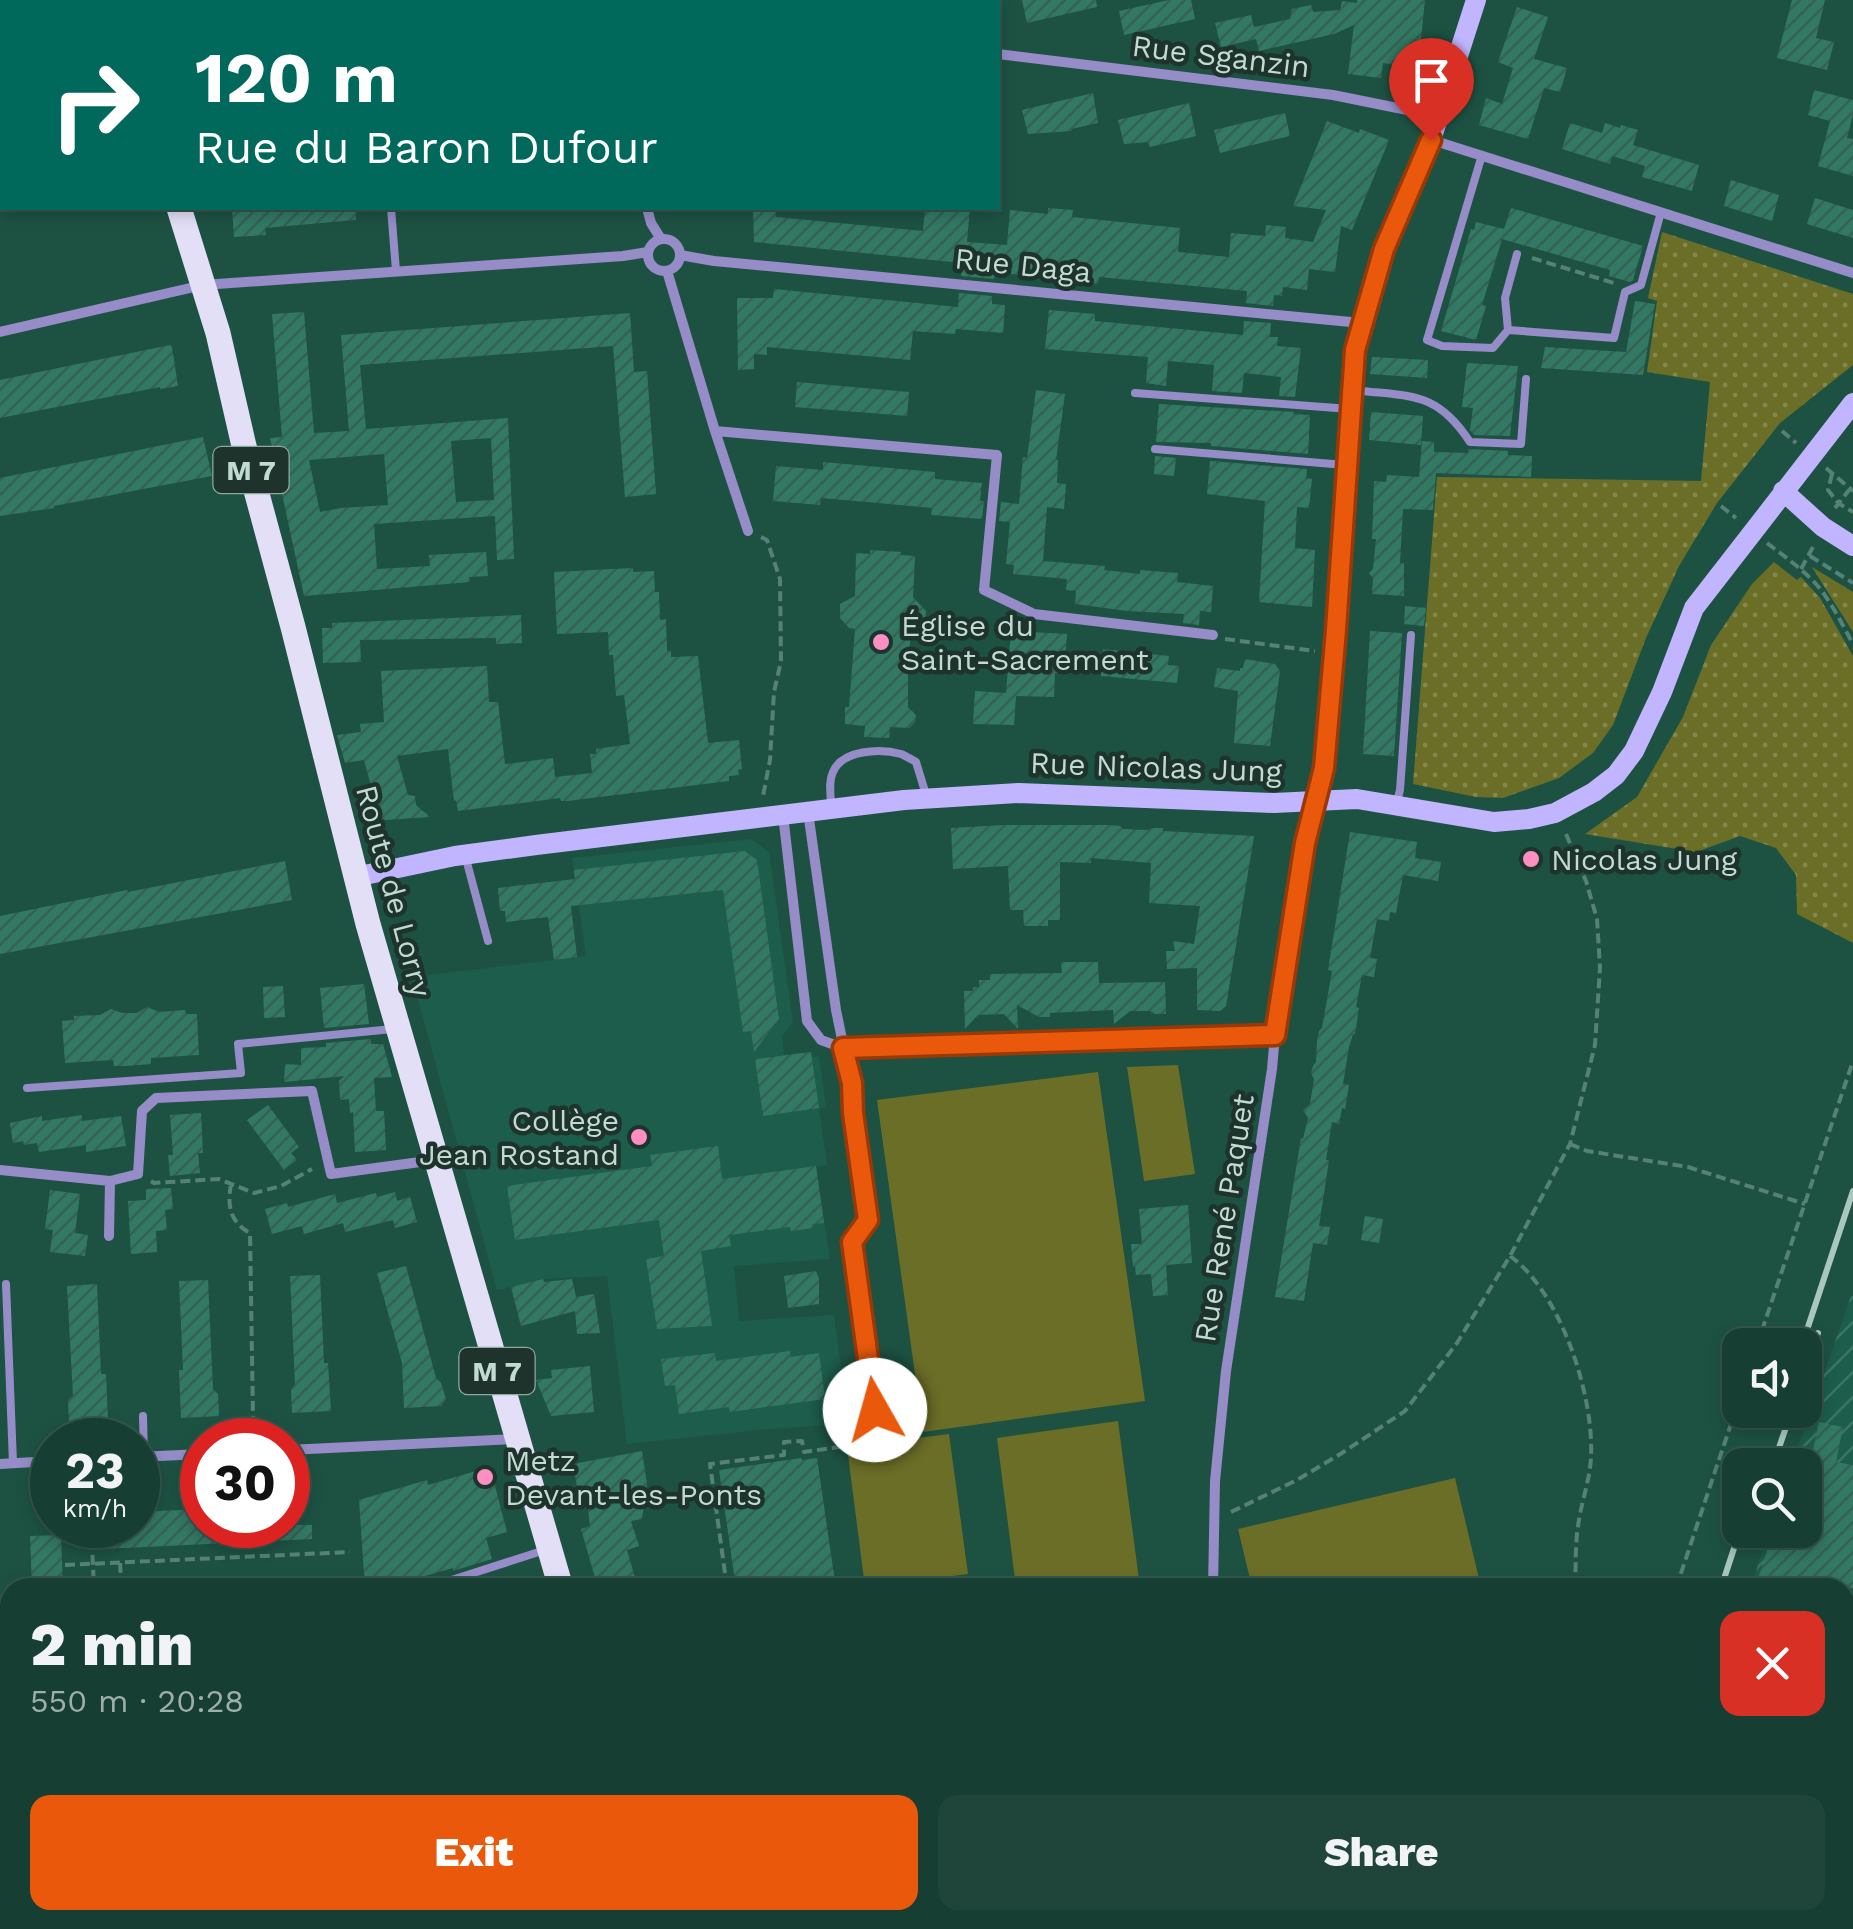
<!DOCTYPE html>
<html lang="en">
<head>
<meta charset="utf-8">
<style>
	:root { --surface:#163e32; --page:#1f453a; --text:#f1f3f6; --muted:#9eaeac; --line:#35574d; --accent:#ea580c }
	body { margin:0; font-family:"Work Sans",sans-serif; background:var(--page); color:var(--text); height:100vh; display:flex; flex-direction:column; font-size:38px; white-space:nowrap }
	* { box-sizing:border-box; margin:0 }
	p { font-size:32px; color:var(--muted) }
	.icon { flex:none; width:55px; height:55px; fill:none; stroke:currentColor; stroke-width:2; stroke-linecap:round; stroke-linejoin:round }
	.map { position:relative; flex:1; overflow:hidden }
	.details { position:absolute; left:0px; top:1578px; width:1855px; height:352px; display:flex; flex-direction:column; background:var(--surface); border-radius:30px 30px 0 0; box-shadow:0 5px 15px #0003,0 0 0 2px var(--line) }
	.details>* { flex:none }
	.guide { position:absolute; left:0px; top:0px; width:1000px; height:210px; box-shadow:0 5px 15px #0003,0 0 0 2px var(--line); background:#00695c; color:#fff; overflow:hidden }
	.fabs { position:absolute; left:1722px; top:1328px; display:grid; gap:20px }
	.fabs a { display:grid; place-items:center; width:100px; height:100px; border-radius:20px; background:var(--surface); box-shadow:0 5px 15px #0003,0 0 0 2px var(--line); font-size:50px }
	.speed { position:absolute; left:30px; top:1418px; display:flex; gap:20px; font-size:50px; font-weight:700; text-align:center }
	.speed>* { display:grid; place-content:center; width:130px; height:130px; border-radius:50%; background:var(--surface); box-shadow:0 5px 15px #0003,0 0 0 2px var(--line); line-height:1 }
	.speed small { font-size:25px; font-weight:400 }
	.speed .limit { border:15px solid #d22; background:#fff; color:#111 }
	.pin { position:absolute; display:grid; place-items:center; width:85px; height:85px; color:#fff; margin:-102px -42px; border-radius:50% 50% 50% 0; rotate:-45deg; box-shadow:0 0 10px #0007 }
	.pin .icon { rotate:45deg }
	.me { position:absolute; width:110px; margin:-55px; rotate:353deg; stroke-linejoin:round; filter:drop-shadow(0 0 8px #0008) }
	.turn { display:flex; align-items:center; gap:35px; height:210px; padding:0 30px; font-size:45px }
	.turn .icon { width:130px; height:130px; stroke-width:2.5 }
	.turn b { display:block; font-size:70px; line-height:85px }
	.round { display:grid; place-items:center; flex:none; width:105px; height:105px; border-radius:20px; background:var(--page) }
	.headline { display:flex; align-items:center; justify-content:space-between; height:170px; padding:0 30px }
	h1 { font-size:60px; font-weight:800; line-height:75px }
	.button { display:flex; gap:20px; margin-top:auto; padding:20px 30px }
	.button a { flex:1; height:115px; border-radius:20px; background:var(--accent); color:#fff; font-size:40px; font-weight:800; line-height:115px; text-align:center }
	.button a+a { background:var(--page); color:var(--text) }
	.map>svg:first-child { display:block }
	.built { fill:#1c5d4c }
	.industrial { fill:url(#industrial-furrows) }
	.grass { fill:url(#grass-dots) }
	.pitch { fill:#6b6e26 }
	.building { fill:url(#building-hatch); fill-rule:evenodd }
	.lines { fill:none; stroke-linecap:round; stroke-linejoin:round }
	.path { stroke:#568175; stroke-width:4; stroke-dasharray:10 5; stroke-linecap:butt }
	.lane { stroke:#968cc7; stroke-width:8 }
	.street { stroke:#968cc7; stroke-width:10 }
	.secondary { stroke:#c2b5ff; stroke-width:20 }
	.primary { stroke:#e2dff7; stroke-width:25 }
	.rail { stroke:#a9c7bd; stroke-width:6 }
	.route-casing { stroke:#983908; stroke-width:25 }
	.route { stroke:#ea580c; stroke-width:18 }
	.poi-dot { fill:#fc8fc2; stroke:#1d332c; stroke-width:4 }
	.labels { text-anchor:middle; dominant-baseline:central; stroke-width:9; stroke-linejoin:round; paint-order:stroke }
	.shield { fill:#1d332c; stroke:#90a9a0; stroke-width:2.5 }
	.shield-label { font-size:28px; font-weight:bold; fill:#c1dbd2 }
	.street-label { font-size:30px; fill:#c1dbd2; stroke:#1d332c }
	.poi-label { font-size:30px; fill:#c1dbd2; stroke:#1d332c; text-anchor:start }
</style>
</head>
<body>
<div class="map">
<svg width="1853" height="1929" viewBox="0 0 1853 1929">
	<defs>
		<pattern id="industrial-furrows" width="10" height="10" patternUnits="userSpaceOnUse" patternTransform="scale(2.5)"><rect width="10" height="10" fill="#1c5d4c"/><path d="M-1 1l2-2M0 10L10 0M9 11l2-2" fill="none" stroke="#3b7465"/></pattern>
		<pattern id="grass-dots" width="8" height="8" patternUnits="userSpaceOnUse" patternTransform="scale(2.5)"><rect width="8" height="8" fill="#6b6e26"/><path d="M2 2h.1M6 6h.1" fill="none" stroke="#85894f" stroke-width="1.8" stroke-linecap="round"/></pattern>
		<pattern id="building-hatch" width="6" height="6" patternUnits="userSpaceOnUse" patternTransform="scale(2.5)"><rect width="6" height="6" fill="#327964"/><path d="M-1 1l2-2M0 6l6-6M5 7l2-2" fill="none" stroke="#366053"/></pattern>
	</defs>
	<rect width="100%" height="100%" fill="#1d5243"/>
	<path class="built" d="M751,839L769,852L793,1022L782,1036L784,1055L811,1052L812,1057L819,1056L826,1107L819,1109L827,1165L816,1167L830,1259L734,1266L739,1321L834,1315L849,1424L769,1429L627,1444L607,1276L543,1279L497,1290L412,977L586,956L572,858Z"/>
	<path class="industrial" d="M1851,1296H1853V1929H1642L1645,1920H1845V1588L1751,1587L1769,1530H1805V1465H1792Z"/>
	<path class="grass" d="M1662,232L1853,294V365L1780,423L1717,503L1679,566L1646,638L1613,725L1593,753L1559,778L1503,798L1476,797L1413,784L1437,477L1701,481L1710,382L1647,372L1657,301L1648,298Z
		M1774,562L1797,580L1801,577L1820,598L1853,656V943L1797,914L1796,875L1776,848L1740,836L1696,852L1585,834L1637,797L1683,717L1711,645L1752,584Z
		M1812,567L1853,592V632Z
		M1041,1920H1177L1168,1929H1044L1046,1925Z"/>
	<path class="pitch" d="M1178,1065L1195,1174L1144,1181L1127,1067Z
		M1098,1072L1145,1401L923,1432L877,1100Z
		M1118,1421L1140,1587H1016L997,1438Z
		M949,1434L968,1574L865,1587L847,1447Z
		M1455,1478L1481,1587H1252L1238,1529Z"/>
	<path class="building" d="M1022,0H1096L1097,7L1027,23Z
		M1169,0H1191L1195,19L1124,35L1119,11Z
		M1357,0H1425L1418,68L1383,63L1381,78L1348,74L1354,25L1334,34L1259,51L1256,39L1221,47L1215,23L1251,15L1254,27L1290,19L1292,9L1311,5L1313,12L1340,10L1342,1L1357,3Z
		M1792,0H1825L1816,38L1834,42L1827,70L1777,58Z
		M1517,7L1548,17L1534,59L1567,68L1560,92L1544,88L1528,139L1479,125L1486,98L1502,104L1513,68L1498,62Z
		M1814,90L1853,100V114L1847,138L1853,139V176L1818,166L1830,121L1808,115Z
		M1093,93L1098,123L1071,129L1072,131L1028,134L1022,110Z
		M1189,103L1196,136L1150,147L1148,142L1124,144L1118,120Z
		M1285,113L1290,136L1220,153L1214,130Z
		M1327,121L1359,133L1360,129L1389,140L1352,230L1341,226L1335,272L1309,269L1307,290L1283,287L1282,296L1274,295L1273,306L1246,303L1247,291L1099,277L1098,284L995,272L994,279L961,276L962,263L754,242L753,208H775L776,217L923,231L925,208H970L967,242L1007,245L1010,210L1048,214V208L1073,210L1072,217L1180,228L1178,252L1229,257L1231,233L1265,236L1266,225L1286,227L1285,238L1313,242L1326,210L1293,206Z
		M1570,123L1602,133L1605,123L1620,128L1621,125L1638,130L1633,145L1699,165L1692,191L1642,177L1645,166L1612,156L1610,164L1562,149Z
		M1731,180L1779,195L1772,221L1724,206Z
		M1815,198L1853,210V238L1807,224Z
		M232,208H356V220L265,228L266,235L234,237Z
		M1511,208L1643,246L1633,280L1630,282L1609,276L1610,270L1502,239L1482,305L1486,306L1476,340L1441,331L1471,229L1474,230L1476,222L1504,229Z
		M774,289L958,307L959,293L992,296V304L1005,305L1003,333L956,329L955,334L913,331L910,360L767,347V355L754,354V369L738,370L737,298H773Z
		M1635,301L1655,304L1643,375L1541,368L1545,347L1626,352Z
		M1049,310L1095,314V321L1243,335L1244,321L1271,323L1270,337H1278L1277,346L1301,348L1295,397L1279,396L1281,377L1244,373L1242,393L1212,391L1214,365L1168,361L1166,386L1146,383L1148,357L1045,349Z
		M304,312L314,433L349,431L341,335L630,313L634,372L647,371L656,494L625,497L613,346L360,365L366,429L508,418L514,559L497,560L495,516L374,524L377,569L430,566L429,555L486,552L488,576L469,577L470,582L304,596L270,438L282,437L272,314ZM491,438L494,500L456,502L451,441ZM384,454L388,505L341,508L320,512L309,460Z
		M170,345L172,347L178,386L160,389V387L0,418V380Z
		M1372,357L1428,360L1427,378L1370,374Z
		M1467,363L1518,366L1510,436L1474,435L1470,430L1473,408L1462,407Z
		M797,382L909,392L907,416L795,407Z
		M1036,390L1065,394L1056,460H1058L1057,483L1066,484L1064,509L1047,507L1043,561L1105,566L1104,570L1140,574V570L1178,573L1177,582L1213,586L1211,612L1200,611L1199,625L1183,623L1184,614L1127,611L1075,604L1076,591L1066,590L1067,579L1013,574L1014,565L1006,564L1010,522L999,521L1001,502L1019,504L1023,457L1027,458Z
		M1159,404L1294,412L1293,414L1310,415L1308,454L1211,446V443L1156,442Z
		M1371,412L1423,416L1421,445L1369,440Z
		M203,437L212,476L54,506V508L0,516V478Z
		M1422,441L1434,442V452L1468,453V449L1508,451V455L1532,456L1531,477L1436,473L1433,510L1403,509L1400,563H1404V596L1372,594L1373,578L1369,573L1373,569L1376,539H1372L1374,481L1386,482L1387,475L1419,477Z
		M1155,456L1176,458L1174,476L1154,474Z
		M1210,461L1307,469L1306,478L1312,479L1309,508L1297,507L1295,548L1315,550L1312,607L1259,602L1265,501L1207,494Z
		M823,462L935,472V479L982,483L980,501H984L982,519L931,515L932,508L867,502L821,498L820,505L773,501L776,466L823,470Z
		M870,550L901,552V555L915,556L913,597L926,611L925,622L911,635L908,658V707L916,715L915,722L909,728L890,727L889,738L864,737L865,726L845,724V707H849L855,629L849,628L840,618V604L855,596L856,553L870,554Z
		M633,568V572L654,571L655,592H659L660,620L666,619L667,651H671V657L698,656L708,743L739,740L742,769L738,770L739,775L729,776V781L567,801H561L560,798L458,811L456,800L454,801L448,749L397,756L408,795L415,796L416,805L430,817L385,820L379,816L364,760L345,763L337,735L361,732L360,724L384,722L381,671L487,666L489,702H498L505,764L553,758L555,777L592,773L590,754H596V749L630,744L624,695L616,696L613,655H609L608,632L557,634L554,572Z
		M1405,606L1426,608L1424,626L1404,624Z
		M521,615L522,643L496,644V638L360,640L361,662L323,663L322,628H332V623Z
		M1011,631L1067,634L1064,673H1055L1054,697L1016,696L1014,725L973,724L975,691L1006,693Z
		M1370,631L1402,633L1394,756L1363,754Z
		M1103,649L1169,656L1168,665L1179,666L1177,683L1101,676Z
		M1245,659L1275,664L1280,671L1270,746L1234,743L1238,691L1214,687L1217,668L1240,671V668H1243Z
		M1004,825H1108L1120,826L1123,829L1148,830L1152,828H1163V831L1254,836L1226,1006L1220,1011L1197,1010V968L1167,969L1166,951H1175L1173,941L1194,944L1200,906L1149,903L1151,863L1091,858V863L1060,862V920H1048V926H1024L1023,910H1010L1008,866L953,869L951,828Z
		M1350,832L1417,842L1415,858L1441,862L1438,881L1403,875L1396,913L1390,912L1389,921L1377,919L1370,958L1377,959L1374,977L1362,975L1356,1007L1359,1008L1355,1034H1353L1349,1047L1343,1084L1349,1085L1345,1109L1342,1108L1339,1124L1332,1122L1326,1160H1329L1319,1226L1330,1227L1327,1245L1313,1243L1304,1301L1275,1297L1301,1138L1303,1139L1308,1118L1303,1110L1310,1104L1314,1079L1311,1073L1313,1066L1316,1062L1317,1041L1319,1031L1322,1028L1332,971L1328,970Z
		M745,851L757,860L779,1019L754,1052L751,1031L743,1032L723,890L571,906L577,957L554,960L548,917L506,922L505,911H500L498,888L575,879L574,870Z
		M285,861L292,900L0,954V916L127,890L128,892Z
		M1061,962H1098L1099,983L1165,982L1166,1014H1155L1150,1011H1130L1114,1024L1113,1010L1050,1013V1017H1039L1017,1005L1018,1029L1004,1014L978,1015L965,1029L964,991H973V987H979V980H990V974L1062,973Z
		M364,984L369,1024L324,1028L320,988Z
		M283,986L285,1017L264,1018L263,987Z
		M147,1007L159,1012L185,1010L186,1014H197L199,1055L151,1058V1064L126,1066H114L113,1060L65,1063L62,1021L74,1020V1016L100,1015L111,1009L122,1013H137Z
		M371,1039V1044H383L392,1077L374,1078L376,1111H384L386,1150L355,1152L353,1112L350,1113L349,1099L340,1100L339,1081L344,1076L284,1082L285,1064L301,1065V1048L326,1047V1043Z
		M811,1052L819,1108L763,1116L755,1059Z
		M268,1105L299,1147L291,1153L297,1160L284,1170L247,1120Z
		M201,1113L203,1153H198L200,1173L170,1176L168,1155H173L170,1115Z
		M82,1115V1121L121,1116L126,1146L86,1152V1145L39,1152L37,1143L24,1145L23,1141L13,1143L10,1123L42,1116V1121Z
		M718,1146L722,1179L816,1166L824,1223L812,1224L813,1228L791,1231L790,1227L729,1235L731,1246L701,1251L712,1326L657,1329L646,1259L664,1256L659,1220L515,1240L507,1186L652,1166L650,1155Z
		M171,1188L173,1209L165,1210L167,1230L156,1231L157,1252L131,1254L128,1201L146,1200V1189Z
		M50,1190L80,1194L75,1233L88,1235L85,1256L50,1252L53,1230L45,1229Z
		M395,1192L397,1201L410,1197L417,1222L395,1228L393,1220L345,1232L343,1223L304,1234L302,1226L272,1234L265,1209L287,1203L288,1207L335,1194L337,1203L376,1193L377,1197Z
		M1188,1205L1192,1263L1166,1265L1168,1295L1153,1296L1151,1274L1136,1275L1135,1266L1133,1267L1131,1244H1142L1139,1209Z
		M1365,1216L1383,1219L1379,1243L1361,1240Z
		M406,1266L436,1378L441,1383L446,1399L441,1406L404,1408L402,1363L377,1273Z
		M816,1271L819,1279V1304L788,1308L784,1276Z
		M320,1275L324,1363H328L331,1411L292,1413L291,1390L295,1384L290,1276Z
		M543,1279L544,1282L572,1279L576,1297L594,1294L600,1333L577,1334L575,1311L521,1326L511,1287Z
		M208,1280L213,1389L218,1394L219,1416L181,1418L179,1370H183L179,1281Z
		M97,1284L101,1374H106L108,1421L69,1423L68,1400L73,1396L67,1286Z
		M790,1351L791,1357L819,1353L825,1399L730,1412L729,1407L679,1414L675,1385L665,1386L661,1359L715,1353L716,1361Z
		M590,1366L594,1412L551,1416L536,1380L552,1378L551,1370Z
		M1819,1422L1843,1427L1836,1462L1853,1465V1588H1755L1774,1530H1805V1487Z
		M642,1451L647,1484L642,1519L631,1521L639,1546L627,1550L638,1588H598L581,1529L590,1526L587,1500L579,1498L573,1464Z
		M801,1458L802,1460L817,1458L835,1582L819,1585L820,1588H736L719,1470Z
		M490,1467L507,1532L486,1538L492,1559L453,1571V1568L383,1588H365L359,1500L427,1480L428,1485Z
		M202,1509V1525H312V1539L103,1549L102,1525H138V1512Z
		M61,1535L63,1588H32L30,1536Z"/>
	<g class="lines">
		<path class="path" d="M1532,258L1614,283
			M1782,431L1796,443
			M1826,468L1853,491
			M1832,474L1828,490L1838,503L1853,512
			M1721,506L1736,518
			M1835,508L1849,490
			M761,537L767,540L780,579L781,661L774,692L770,760L763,796
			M1767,543C1784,556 1801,568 1816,584C1831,601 1842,624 1853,644
			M1810,556L1853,583
			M1801,569L1813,547
			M1225,639L1315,651
			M1570,1144L1587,1151L1688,1167L1805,1204
			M151,1181L154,1183L219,1179L254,1193L281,1186L312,1169
			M231,1184C227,1206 230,1222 250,1233L253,1417
			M1510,1256C1561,1293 1594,1395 1591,1457C1590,1480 1581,1503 1578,1526C1575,1546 1576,1567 1575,1588
			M1757,1345L1853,1061
			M1231,1512L1297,1480L1342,1453L1405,1411L1457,1343L1510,1256L1570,1144L1595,1045L1600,968L1597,919L1586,881L1566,834
			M91,1525L94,1588
			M120,1563L121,1580
			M65,1565L350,1552
			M727,1588L710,1464L784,1455V1442L802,1441L804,1452L845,1446
			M1676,1588L1740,1397
			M1554,1929L1558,1920"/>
		<path class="lane" d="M1482,155L1427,340L1442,346L1493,348L1508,330
			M391,208L396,271
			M1517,254L1505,298L1508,330L1614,338L1625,292L1641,285L1661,212
			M1354,390C1410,397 1436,390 1470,442L1521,444L1526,379
			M1135,393L1350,409
			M1155,449L1345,465
			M1396,805L1400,790L1411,635
			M831,806C831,795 828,782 833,772C842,750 880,748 901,754C906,756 911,759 916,762L927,798
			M466,859L488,941
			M27,1088L241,1073L238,1044L393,1029
			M6,1284L13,1463
			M143,1416L144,1457
			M427,1588L545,1550
			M1845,1697H1853
			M1845,1774H1853
			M0,1910H10
			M1702,1929L1707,1920"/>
		<path class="street" d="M609,0V2
			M671,2L722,1L729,2
			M998,54L1333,95L1437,116
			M1432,140L1853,273
			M647,208L651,223L661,239
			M648 255a16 16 0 1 1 32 0a16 16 0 1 1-32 0Z
			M680,255L714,261L1361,323
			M667,271L715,431L748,531
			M0,332L203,285L623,256L648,252
			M715,431L997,455L984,590L1034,614L1213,635
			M808,812L836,1010L851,1083L853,1113L868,1220L853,1242L875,1410
			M783,815L807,1021L821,1040L843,1048L1275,1035
			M0,1170L110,1181L138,1174L142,1111L156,1098L312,1091L331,1174L435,1160
			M109,1236L110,1181
			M288,1450L516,1439
			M138,1457L202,1454
			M0,1464L52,1461
			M1213,1588L1215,1481L1226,1371L1272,1069L1275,1035L1305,843L1315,801
			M1845,1816L1853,1815
			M1224,1920L1225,1929
			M1245,1920L1247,1929
			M972,1929L978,1920"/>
		<path class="secondary" d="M1783,491L1823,527L1853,546
			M1316,800L1324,768L1336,630L1355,350L1384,249L1431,140L1476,0
			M355,877L455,856L536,845L904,800L1019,793L1274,803L1357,799L1494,822L1529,819L1555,813L1594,792L1616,775L1634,751L1662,692L1694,608L1853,403"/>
		<path class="primary" d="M108,0L109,2
			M179,208L218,333L244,446L293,627L368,924L561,1588
			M658,1920L660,1929"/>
		<path class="rail" d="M1802,1345L1853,1191
			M1805,1371L1818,1333
			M1773,1465L1792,1410
			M1721,1588L1740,1530
			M1607,1929L1610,1920"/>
	</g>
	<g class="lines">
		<defs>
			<path id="route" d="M875,1410L852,1242L868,1220L853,1113L852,1083L843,1048L1275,1035L1305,843L1324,768L1336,630L1355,350L1384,249L1431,140"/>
		</defs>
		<use href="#route" class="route-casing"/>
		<use href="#route" class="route"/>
	</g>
	<g class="poi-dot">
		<circle cx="881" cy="642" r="10"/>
		<circle cx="1531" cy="859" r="10"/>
		<circle cx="639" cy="1137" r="10"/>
		<circle cx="485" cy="1477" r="10"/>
	</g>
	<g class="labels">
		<g class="shield">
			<rect x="213.5" y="447" width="75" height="46" rx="8"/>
			<rect x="459.5" y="1348" width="75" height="46" rx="8"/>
		</g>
		<g class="shield-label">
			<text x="251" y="470">M 7</text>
			<text x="497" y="1371">M 7</text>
		</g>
		<g class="street-label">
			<text transform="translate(1221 56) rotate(7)">Rue Sganzin</text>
			<text transform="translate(1023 265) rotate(6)">Rue Daga</text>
			<text transform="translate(1156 767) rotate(2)">Rue Nicolas Jung</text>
			<text transform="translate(394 891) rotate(75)">Route de Lorry</text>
			<text transform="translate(1224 1218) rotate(-81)">Rue René Paquet</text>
		</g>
		<g class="poi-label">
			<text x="901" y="625">Église du<tspan x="901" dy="34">Saint-Sacrement</tspan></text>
			<text x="1551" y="859">Nicolas Jung</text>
			<text x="619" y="1120" text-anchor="end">Collège<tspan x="619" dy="34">Jean Rostand</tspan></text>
			<text x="505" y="1460">Metz<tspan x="505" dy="34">Devant-les-Ponts</tspan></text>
		</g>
	</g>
</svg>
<div class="fabs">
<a><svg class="icon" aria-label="sound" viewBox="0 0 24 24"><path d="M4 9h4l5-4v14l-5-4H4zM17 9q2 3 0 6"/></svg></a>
<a><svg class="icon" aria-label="search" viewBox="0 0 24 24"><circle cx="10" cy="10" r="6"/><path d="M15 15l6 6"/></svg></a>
</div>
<div class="speed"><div>23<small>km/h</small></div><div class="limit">30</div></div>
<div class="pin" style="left:1431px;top:140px;background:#d93025"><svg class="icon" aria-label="arrive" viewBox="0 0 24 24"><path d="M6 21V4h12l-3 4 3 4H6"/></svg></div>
<svg class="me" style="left:875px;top:1410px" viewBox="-20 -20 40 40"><circle r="19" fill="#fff"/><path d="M0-13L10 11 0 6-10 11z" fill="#ea580c"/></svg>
<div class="guide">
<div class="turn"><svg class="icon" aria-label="right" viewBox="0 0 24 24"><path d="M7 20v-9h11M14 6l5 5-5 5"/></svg><div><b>120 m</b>Rue du Baron Dufour</div></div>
</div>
<section class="details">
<div class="headline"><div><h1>2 min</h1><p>550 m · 20:28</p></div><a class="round" style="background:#d93025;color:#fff"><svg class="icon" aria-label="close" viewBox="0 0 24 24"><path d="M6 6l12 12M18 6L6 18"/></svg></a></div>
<div class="button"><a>Exit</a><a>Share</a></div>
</section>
</div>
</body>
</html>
